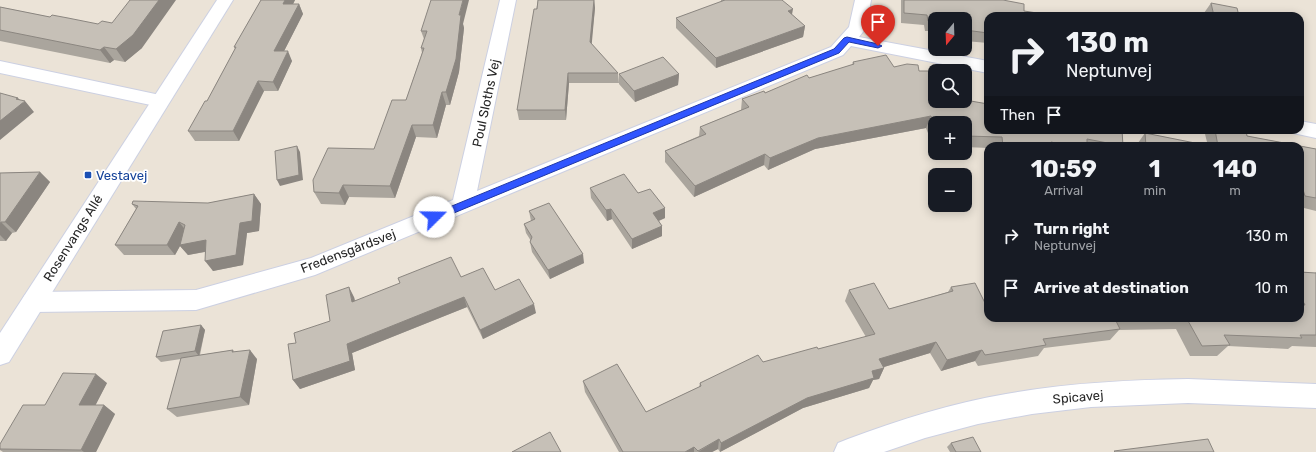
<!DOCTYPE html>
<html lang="en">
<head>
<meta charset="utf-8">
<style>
	:root { --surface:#171b24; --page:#242831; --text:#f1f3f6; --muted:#9ea1a6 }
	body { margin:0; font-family:Rubik,sans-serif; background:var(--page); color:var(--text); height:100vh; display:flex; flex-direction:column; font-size:15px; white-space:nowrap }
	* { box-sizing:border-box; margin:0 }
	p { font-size:13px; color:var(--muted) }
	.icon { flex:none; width:22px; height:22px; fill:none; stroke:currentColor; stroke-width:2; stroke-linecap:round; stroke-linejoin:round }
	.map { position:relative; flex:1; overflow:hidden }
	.side { position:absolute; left:984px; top:142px; width:320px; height:180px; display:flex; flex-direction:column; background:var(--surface); border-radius:12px; box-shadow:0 2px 10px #0003 }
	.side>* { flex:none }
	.guide { position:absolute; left:984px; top:12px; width:320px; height:122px; border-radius:12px; box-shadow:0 2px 10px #0003; background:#171b24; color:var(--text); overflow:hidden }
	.needle { width:26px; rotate:199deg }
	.fabs { position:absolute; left:928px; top:12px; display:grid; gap:8px }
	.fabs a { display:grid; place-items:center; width:44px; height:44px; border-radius:8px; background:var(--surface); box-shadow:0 2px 10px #0003; font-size:20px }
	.pin { position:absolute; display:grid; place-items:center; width:34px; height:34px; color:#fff; margin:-41px -17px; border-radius:50% 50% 50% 0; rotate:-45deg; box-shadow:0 0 4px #0007 }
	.pin .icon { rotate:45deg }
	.me { position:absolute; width:44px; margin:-22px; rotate:68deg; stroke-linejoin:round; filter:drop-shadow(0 0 3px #0008) }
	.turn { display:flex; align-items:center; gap:14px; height:84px; padding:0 16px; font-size:18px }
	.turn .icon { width:52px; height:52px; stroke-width:2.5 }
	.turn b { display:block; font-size:28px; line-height:34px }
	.then { display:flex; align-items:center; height:38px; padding:0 16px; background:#0003; gap:8px; font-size:15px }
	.eta { display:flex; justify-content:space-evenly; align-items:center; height:68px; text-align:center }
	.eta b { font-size:24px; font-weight:700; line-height:28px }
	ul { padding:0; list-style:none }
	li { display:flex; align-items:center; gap:12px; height:52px; padding:0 16px }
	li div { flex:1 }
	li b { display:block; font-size:15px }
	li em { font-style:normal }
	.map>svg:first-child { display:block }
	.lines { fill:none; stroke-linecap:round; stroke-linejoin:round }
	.street-casing { stroke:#ccd0e2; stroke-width:2 }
	.secondary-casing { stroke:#ccd0e2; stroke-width:2 }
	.street { fill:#fff; fill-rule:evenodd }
	.secondary { fill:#fff; fill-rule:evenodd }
	.wall { fill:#aaa59d }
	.shaded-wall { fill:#8b8680 }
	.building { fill:#c6c0b7; stroke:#8b8680 }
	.route { fill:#3055ff; stroke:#1f37a6 }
	.transit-dot { fill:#1a4fb4; stroke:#fff; stroke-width:1.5 }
	.labels { text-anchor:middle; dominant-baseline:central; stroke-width:3.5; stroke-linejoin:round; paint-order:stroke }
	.street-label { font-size:13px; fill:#272727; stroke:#fff }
	.transit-label { font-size:13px; fill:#164399; stroke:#fff; text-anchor:start }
</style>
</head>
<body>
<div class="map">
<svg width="1316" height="452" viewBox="0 0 1316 452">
	<rect width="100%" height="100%" fill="#ebe3d7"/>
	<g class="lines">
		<defs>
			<path id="street" d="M500,0H516L477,191L831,47L849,27L855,0H871L866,28L859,37L988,61V73L851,46L843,55L315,275L196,310L33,312L25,309L21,302L25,295L33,292L196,290L311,258L453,200Z
				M0,61L160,95L167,97L169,101L167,105L160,107L0,73Z
				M1300,121L1316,124V138L1293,133L1291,130H1300Z
				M1188,379L1316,384V408L1188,403L1091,407L1032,414L978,424L925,438L884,452H834L838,443L848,439C899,420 952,403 1006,394C1066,383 1127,380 1188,379Z"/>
			<path id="secondary" d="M217,0H233L9,362L0,365V333Z"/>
		</defs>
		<use href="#street" class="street-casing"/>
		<use href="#secondary" class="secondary-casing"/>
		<use href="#street" class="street"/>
		<use href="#secondary" class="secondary"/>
	</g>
	<path class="wall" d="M261,0H295L293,4H299L303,14L284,51L292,61L278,91H264L239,141H195L188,131L207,101L235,49L234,47Z
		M538,0H594L595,8L591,44L618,73L619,83H569L566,120H519L517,110Z
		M721,0H782L792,15L805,26L803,37L716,68L676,28V18L721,2Z
		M901,0H1003L988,16V43L965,41V19H935V37H928V31H925L924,25L901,23Z
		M1211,3L1239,16H1204V13Z
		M0,7L50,17L142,48L125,62L114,60L110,63L0,41Z
		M463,24L464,28L459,72L450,105H446L437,138L416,137L395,198L349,197L345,205L321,204L314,192L374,149L406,100L422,53L421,48L424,39L421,31Z
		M853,62L894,67L919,71H935L965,100L1122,130L1123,146H988V148L965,147V123H935V146H933L926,128L815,149L768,170L764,165L694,197L665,162V151L699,136L700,127L741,110L742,99L765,93L809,78L852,65Z
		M619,74H679L678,85L635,102L619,84Z
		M1209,130H1243L1247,136L1300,146H1138V143L1145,133L1208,146L1205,134Z
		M1300,146L1316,149V211L1300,207Z
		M40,172L50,182L16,232L12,233L6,241H0V173Z
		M590,188L638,193L665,208V218L659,221L662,226V236L632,249L612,219L607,221L591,198Z
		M254,194L261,204L259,231L247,233L243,265L213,271L205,252L188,255L180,246L175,255H124L115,245L136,209L132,204L208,203Z
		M529,211L584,263L550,279L532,252L530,242L531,241L526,233L524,224L531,221Z
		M1300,272L1315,273L1316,272V347L1292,346L1288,349L1228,346L1217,356H1190L1176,329L1119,330L1110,340L1044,348L1038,356L978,366L975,361L941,371L930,353L884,367V368L879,379L873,380L869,388L803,408L720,452L718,449L712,452H619L585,392L583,381L646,412L699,387L700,383L763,362L818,349L866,337L845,301L849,290L889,309L948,292L951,287L988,318H1300Z
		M461,277L495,290L536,313L483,339L467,307L352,353L355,370L300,389L293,380L296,343L330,321L354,297L355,301Z
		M201,325L205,330L200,355L233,350L234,352L257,359L249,405L177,417L167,409L181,359L161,362L156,357Z
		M107,383L95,405H104L115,414L96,452H3L0,450V444L45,405Z
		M951,443L981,452H950L947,447Z"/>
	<path class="shaded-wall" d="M159,0H176L142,48L125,62L116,49Z
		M285,0H295L288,14L283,4Z
		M463,0H469L463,24L464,28L459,72L450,105L446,92L459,15Z
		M594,0L595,8L591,52L590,42Z
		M299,4L303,14L279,61L274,51Z
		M793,9L791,20L788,11Z
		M805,26L803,37L716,68V58Z
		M104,47L114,60L110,63L100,50Z
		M288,51L292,61L278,91L273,82Z
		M568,73L569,83L566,120L565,110Z
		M679,74L678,85L635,102L634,91Z
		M258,81L264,91L239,141L233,131Z
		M442,92L446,105L437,138L433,125Z
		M18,98L23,103L25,101L34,112L0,140V121L16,99Z
		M931,116L926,128L815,149L768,170L770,158L818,138Z
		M412,125L416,137L395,198L390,186Z
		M297,146L300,152L303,180L280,186L277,180Z
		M765,154L764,165L694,197L695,186Z
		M40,172L50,182L16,232L5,222Z
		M343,185L349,197L345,205L339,193Z
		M254,194L261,204L259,231L247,233L243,265L213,271L205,261L240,223Z
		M665,208V218L653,223V213Z
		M611,209L612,219L607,221L606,210Z
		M1,222L12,233L6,241L0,235V224Z
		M179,222L187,232L206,240L214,250L188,255L180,246L175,255L167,245Z
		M662,226V236L632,249V239Z
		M583,254L584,263L550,279L548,270Z
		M349,287L354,297L357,311L352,302Z
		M464,297L467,307L352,353L355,370L300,389L293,380L347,344Z
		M534,304L536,313L483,339L480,330Z
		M201,325L205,330L199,356L195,351Z
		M936,342L930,353L874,370L879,359Z
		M250,350L257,359L249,405L240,397Z
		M982,350L975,361L941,371L947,360Z
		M884,368L879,379L873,380L869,388L803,408L720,452L721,443L807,398L872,371Z
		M96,374L107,383L91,414L79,405Z
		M104,405L115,414L96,452H84L81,450Z
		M719,439L718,449L712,452H698Z
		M694,447V452H685Z"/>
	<path class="building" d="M130,0H159L133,35L116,49L104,47L100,50L0,30V7L50,17L52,15L68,18L98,24L102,21L112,23Z
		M261,0H285L283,4H299L274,51H288L273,82L258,81L233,131H188L205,101H207L236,47H234Z
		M431,0H463L459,15H461L456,59L446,92H442L433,125H412L390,186L343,185L339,193L314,192L313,180L328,148L374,149L392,100H406L424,48H421L427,31H421Z
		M538,0H594L590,42L618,73H568L565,110H517L534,9H537Z
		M725,0H782L793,9L788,11L805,26L716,58L676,18Z
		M904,0H1003L1024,4V11L1037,13V15L1048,16H988V33L965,30V19H935V27H931V21H928L927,15L904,13Z
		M1211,3L1237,8L1239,16H1214Z
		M886,55L894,67L907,64L918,65L919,71H937H935V101H965V99V100L988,104V130H1122L1123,146L1087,139V146H1070L1051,142V146H1003L1002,137L965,136V123H935V128L931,116L818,138L770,158L765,154L695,186L665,151L706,134L700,127L749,107L742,99L764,91L765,93L807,75L809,78L854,64L853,62Z
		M663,57L679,74L634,91L619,74Z
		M0,93L18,98L16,99L25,101L0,121Z
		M1215,130H1243L1246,131L1247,136L1300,146H1218Z
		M1145,133L1210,146H1146Z
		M297,146L299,175L277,180L275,151Z
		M1300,146L1316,149V198L1305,196L1300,180Z
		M40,172L5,222H1L0,224V173Z
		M624,174L638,193L650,189L665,208L653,213L662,226L632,239L611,209L606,210L590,188Z
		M254,194L252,221L240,223L236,255L205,261L206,240L180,245L185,225L179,222L167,245H115L138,206L132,204L133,201L208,203Z
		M549,203L583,254L548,270L530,242L532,237L524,224L535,219L529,211Z
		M451,257L461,277L483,268L495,290L519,279L534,304L480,330L464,297L347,344L350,361L293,380L288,344L296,343L294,333L330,321L326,295L349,287L352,302L400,283L398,278Z
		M1300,272L1316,273V335H1300L1302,338L1224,335L1230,345L1202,346L1187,319H1115L1120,329L1043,339L1046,345L985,355L982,350L947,360L936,342L879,359L884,368L872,371L874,378L807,398L721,443L719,439L698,451L694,447L685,452H623L583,381L617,364L646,412L701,386L700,383L758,355L763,362L817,347L818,349L875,334L849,290L874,283L889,309L953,291L951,287L975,283L988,309V318H1300V305H1305L1300,296Z
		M201,325L195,351L156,357L163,331Z
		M233,350L232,352L250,350L240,397L167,409L181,358Z
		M63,373L96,374L79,405H104L81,450L0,449V444L23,405H45Z
		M550,432L561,452H512Z
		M973,437L981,452H956L951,443Z
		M1208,439L1214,452H1115L1114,451Z"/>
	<path class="route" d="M847,37L878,44L882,46L878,48L849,42L839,53L437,220H430L429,217L430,215L834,49L844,38Z"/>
	<rect class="transit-dot" x="84" y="171" width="8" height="8" rx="2"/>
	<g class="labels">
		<g class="street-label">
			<text transform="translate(486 103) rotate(-78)">Poul Sloths Vej</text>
			<text transform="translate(73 238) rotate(-58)">Rosenvangs Allé</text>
			<text transform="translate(348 251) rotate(-21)">Fredensgårdsvej</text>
			<text transform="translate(1078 397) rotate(-5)">Spicavej</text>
		</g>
		<g class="transit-label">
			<text x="96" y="175">Vestavej</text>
		</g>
	</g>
</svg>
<div class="fabs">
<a><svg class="needle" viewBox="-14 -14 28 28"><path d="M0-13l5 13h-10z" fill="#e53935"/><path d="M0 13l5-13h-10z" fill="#9ea1a6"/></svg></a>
<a><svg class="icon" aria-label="search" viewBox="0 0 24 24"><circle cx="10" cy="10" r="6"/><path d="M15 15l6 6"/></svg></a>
<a>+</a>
<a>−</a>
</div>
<div class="pin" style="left:878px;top:46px;background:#d93025"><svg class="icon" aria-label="arrive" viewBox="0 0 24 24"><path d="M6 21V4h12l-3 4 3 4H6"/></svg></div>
<svg class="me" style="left:434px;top:217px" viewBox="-20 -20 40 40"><circle r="19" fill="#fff"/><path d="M0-13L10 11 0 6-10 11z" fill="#3055ff"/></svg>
<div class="guide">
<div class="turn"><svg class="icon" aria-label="right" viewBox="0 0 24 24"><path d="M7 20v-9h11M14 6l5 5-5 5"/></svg><div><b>130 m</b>Neptunvej</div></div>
<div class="then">Then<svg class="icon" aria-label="arrive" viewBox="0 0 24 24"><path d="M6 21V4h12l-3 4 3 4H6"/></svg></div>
</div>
<section class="side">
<div class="eta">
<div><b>10:59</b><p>Arrival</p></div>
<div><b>1</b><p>min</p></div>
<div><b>140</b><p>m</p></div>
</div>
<ul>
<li><svg class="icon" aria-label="right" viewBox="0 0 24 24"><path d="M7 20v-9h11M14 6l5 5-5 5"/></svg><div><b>Turn right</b><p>Neptunvej</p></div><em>130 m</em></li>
<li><svg class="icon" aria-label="arrive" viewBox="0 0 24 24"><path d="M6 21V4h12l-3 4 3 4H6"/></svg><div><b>Arrive at destination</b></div><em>10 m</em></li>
</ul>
</section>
</div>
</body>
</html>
